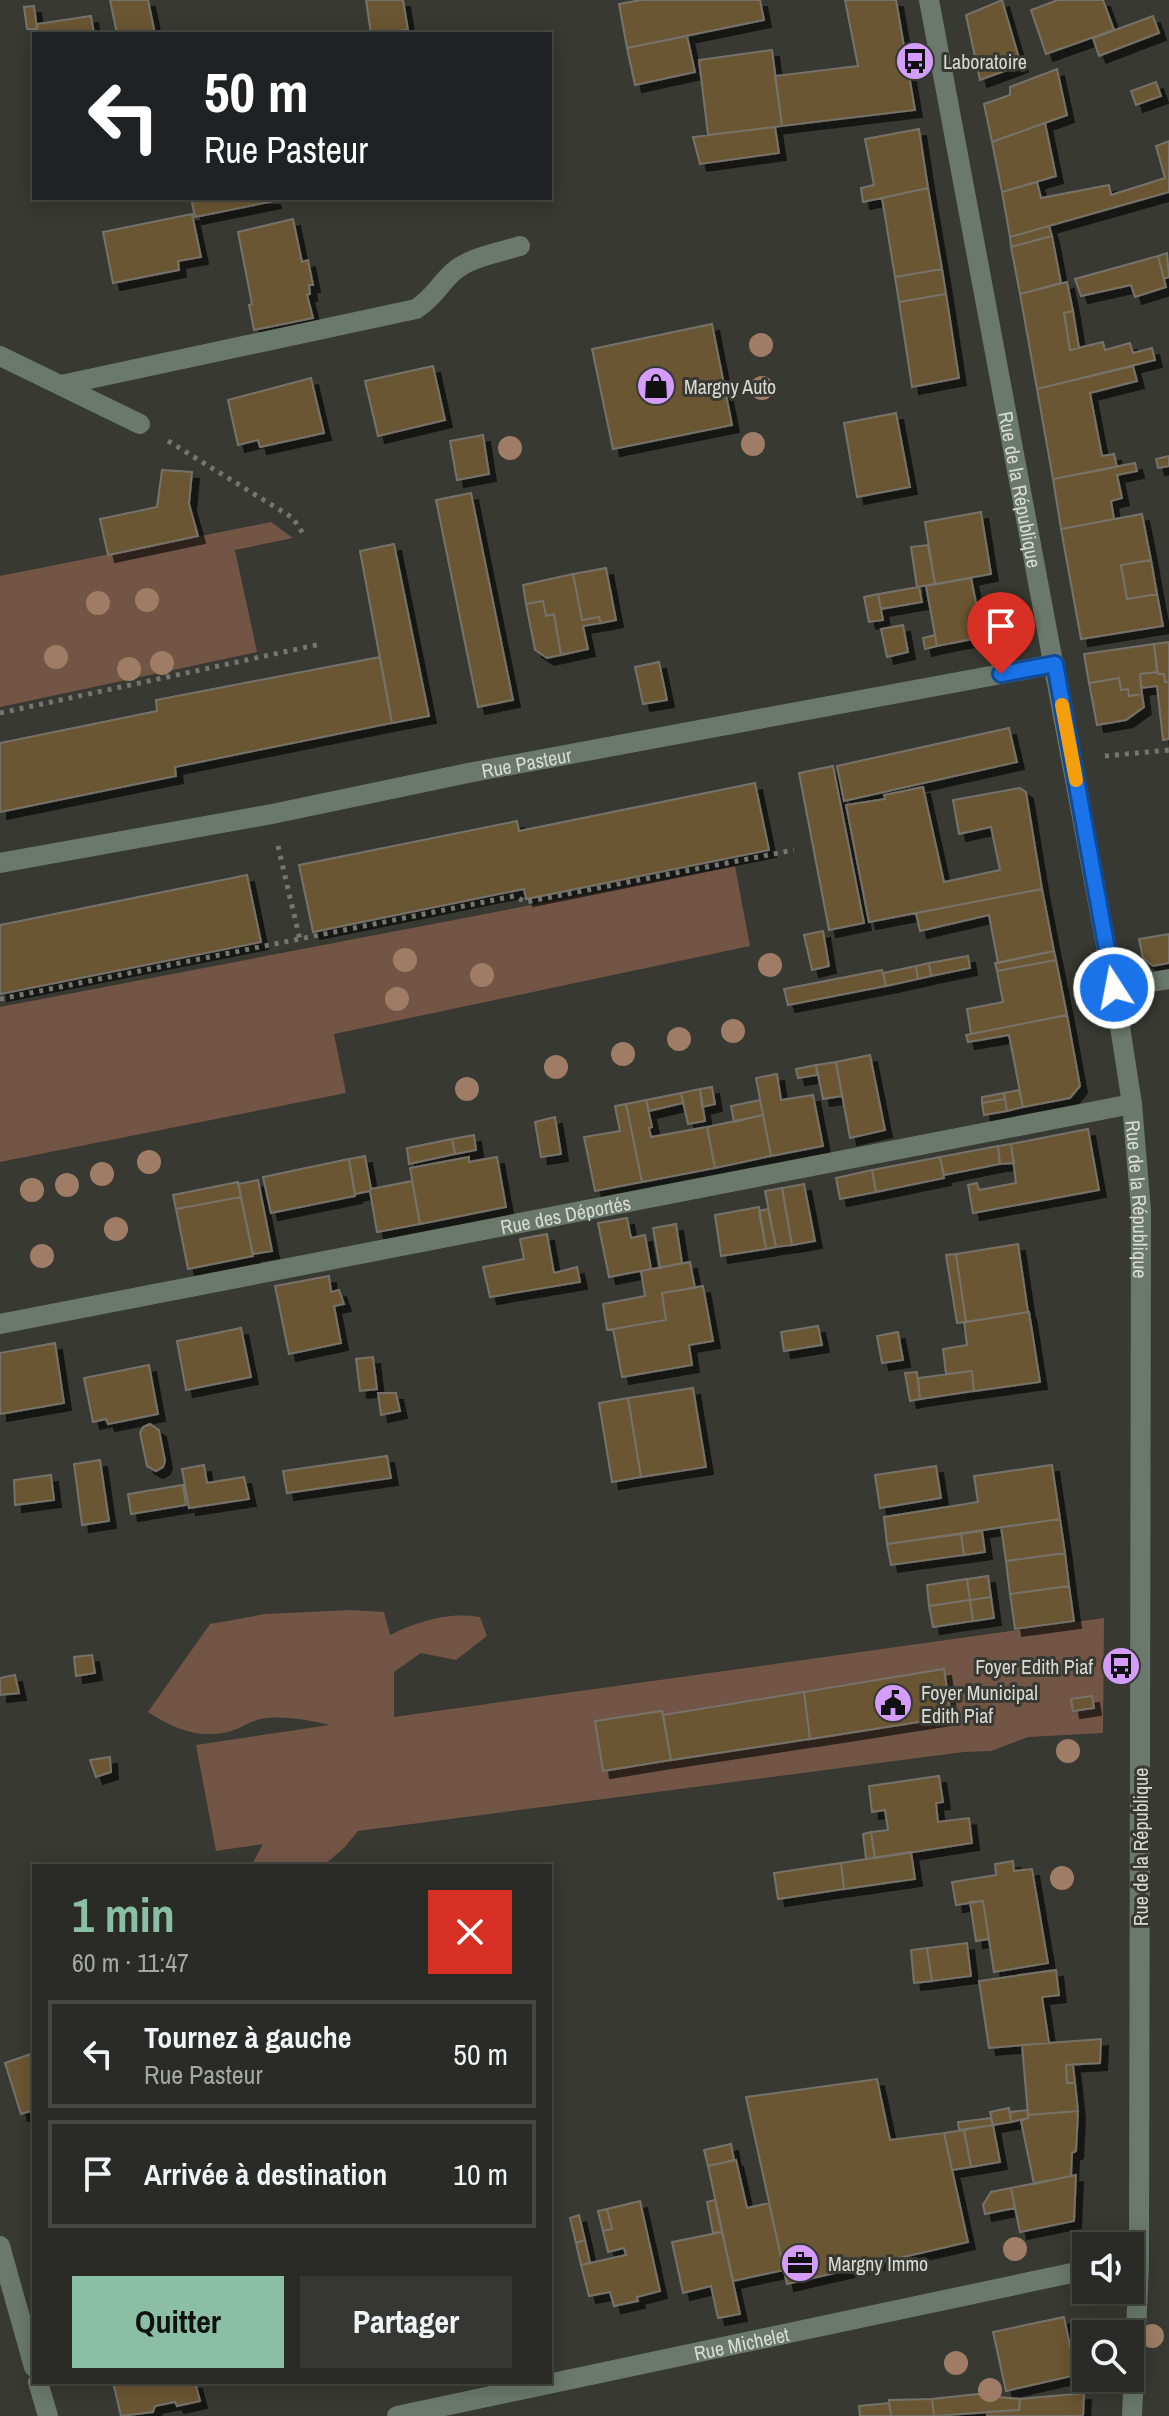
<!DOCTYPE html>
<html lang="fr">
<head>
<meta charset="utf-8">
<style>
	:root { --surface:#2a2b26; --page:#363732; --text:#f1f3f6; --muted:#a5a7a7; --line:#464743; --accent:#8abfa5 }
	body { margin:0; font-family:"Archivo Narrow",sans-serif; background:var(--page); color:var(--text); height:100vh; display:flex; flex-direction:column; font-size:30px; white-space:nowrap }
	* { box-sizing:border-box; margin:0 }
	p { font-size:26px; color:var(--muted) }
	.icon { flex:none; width:44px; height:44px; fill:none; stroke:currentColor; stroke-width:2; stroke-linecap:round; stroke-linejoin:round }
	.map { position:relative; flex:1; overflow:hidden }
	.panel { position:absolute; left:32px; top:1864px; width:520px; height:520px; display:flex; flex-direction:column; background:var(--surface); border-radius:0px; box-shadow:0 4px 20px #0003,0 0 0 2px var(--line) }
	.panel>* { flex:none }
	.banner { position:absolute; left:32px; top:32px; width:520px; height:168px; border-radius:0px; box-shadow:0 4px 20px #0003,0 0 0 2px var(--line); background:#202124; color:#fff; overflow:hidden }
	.tools { position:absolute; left:1072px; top:2232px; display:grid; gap:16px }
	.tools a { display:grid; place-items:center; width:72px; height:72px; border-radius:0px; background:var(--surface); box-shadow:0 4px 20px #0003,0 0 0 2px var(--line); font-size:40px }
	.pin { position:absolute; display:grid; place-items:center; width:68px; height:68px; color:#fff; margin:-82px -34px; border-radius:50% 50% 50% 0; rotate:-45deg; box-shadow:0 0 8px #0007 }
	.pin .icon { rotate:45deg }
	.me { position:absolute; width:88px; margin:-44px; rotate:349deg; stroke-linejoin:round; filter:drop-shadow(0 0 6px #0008) }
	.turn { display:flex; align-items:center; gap:28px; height:168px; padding:0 40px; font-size:36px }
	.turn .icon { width:104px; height:104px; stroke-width:2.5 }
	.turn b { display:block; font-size:56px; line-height:68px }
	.round { display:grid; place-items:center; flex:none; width:84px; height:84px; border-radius:0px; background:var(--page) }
	.overview { display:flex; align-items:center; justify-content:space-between; height:136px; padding:0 40px }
	h1 { font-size:48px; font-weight:700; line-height:60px; color:var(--accent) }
	.primary-button { display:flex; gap:16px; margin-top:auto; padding:16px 40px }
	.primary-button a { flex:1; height:92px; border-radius:0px; background:var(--accent); color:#111; font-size:32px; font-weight:700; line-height:92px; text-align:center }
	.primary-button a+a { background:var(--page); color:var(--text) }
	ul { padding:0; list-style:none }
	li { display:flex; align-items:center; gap:24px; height:108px; margin:0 16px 12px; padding:0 24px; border:4px solid var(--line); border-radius:0px }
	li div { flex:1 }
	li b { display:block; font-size:30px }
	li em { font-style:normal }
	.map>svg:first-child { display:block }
	.green { fill:#735546 }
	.building { fill:#6b5731; stroke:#76726b; stroke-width:2; filter:url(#shadow) }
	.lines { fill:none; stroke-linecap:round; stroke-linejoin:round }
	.path { stroke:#757671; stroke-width:5; stroke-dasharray:4 6; stroke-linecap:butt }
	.minor { stroke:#6a796b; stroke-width:20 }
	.tree { fill:#9f7c65 }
	.route-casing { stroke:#114b97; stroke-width:20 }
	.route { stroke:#1a73e8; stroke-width:14 }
	.slow { stroke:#f59e0b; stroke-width:14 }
	.labels { text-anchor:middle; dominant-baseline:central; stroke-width:6; stroke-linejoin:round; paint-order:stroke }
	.poi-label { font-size:20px; fill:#d9dad6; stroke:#383932; text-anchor:start }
	.street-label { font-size:20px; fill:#d9dad6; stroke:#383932 }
</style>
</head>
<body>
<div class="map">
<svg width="1169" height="2416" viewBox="0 0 1169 2416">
	<defs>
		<filter id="shadow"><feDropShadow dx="7" dy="7" stdDeviation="0" flood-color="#0009"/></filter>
	</defs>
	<rect width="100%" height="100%" fill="#383932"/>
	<path class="green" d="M271,522L293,538L235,550L257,652L0,707V576Z
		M735,866L750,946L334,1034L346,1093L0,1162V1007Z
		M351,1610L384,1612L390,1635C419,1621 448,1612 480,1617L487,1636L456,1660L421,1653L394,1672V1717L1104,1618L1103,1733L1028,1737L991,1751L964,1752L358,1831L344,1848L323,1866H251L263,1844L216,1851L196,1745L330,1725C308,1720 283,1715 261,1719C250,1721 241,1728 231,1731C199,1740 175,1729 148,1712L210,1624L265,1614Z"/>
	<path class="building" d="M110,0H148L155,34H117Z
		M366,0H403L408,30L371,34Z
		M641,0H760L764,20L627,48L619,4Z
		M845,0H896L915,110L782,126L775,76L858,66Z
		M1002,0L1021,65L980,80L966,15Z
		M1058,0H1103L1114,30L1046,54L1031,10Z
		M34,6L37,29H27L24,7Z
		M91,16L94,34H38L37,24Z
		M1153,16L1159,33L1099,56L1093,38Z
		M687,36L695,72L635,85L627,48Z
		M772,50L782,126L708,135L699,60Z
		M1057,69L1067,115L992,142L984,104L1010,95V87Z
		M1156,82L1161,96L1136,105L1131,91Z
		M1045,123L1056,176L1002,192L992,142Z
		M775,127L779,153L700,164L693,137Z
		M919,129L928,188L863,202L861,188L874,185L865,139Z
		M1169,141V192L1010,237L1002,192L1037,182L1041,198L1109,185L1111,195L1165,178L1156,146Z
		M928,188L942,269L895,277L882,198Z
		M191,198H273L274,201L195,217Z
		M192,214L201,257L178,261L179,270L113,283L103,232Z
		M293,219L302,262L308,260L313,285H309L310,294L307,295L313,318L254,330L249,305L252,304L238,232Z
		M1049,226L1052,236L1011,247L1010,237Z
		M1052,236L1061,283L1020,294L1011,247Z
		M1167,253L1169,277L1164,279L1158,256Z
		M1158,256L1166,287L1135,297L1131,285L1081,296L1075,279Z
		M942,269L946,294L899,302L895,277Z
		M1067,282L1073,311L1064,313L1070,350L1103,342L1105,350L1130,343L1133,353L1152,348L1155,360L1037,389L1020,294Z
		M946,294L959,378L912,387L899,302Z
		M1073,311L1079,348L1070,350L1064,313Z
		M712,324L732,425L613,449L592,349Z
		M433,366L445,420L378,436L365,381Z
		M1133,366L1137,381L1090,393L1102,456L1114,454L1117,467L1053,479L1037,389Z
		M311,378L324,433L260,447L258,440L238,445L228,400Z
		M896,413L910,487L857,497L844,423Z
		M483,435L489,474L457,480L450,441Z
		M1169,456V466L1158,468L1156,459Z
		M1135,463L1137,471L1117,475L1122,498L1111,501L1114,519L1061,529L1053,479Z
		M162,470L192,472L189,504L198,536L108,555L100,519L157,507Z
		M471,493L513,700L478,707L436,500Z
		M981,512L991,574L935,584L925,522Z
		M1142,514L1151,560L1121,565L1127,599L1157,594L1163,626L1081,639L1061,529Z
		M394,544L429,716L392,723L360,551Z
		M928,545L935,584L917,587L911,547Z
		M1151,560L1157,594L1127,599L1121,565Z
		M606,568L616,620L601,623L599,617L582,620L573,574Z
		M573,574L582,620L599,617L601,623L583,626L588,649L561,655L554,614L546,616L543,601L526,604L523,585Z
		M971,578L983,637L937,646L926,586Z
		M919,587L922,602L881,609L878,594Z
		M878,594L883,620L869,622L864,597Z
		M543,601L546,616L554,614L561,655L547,658L535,650L526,604Z
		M903,625L908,652L887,657L881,629Z
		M935,635L937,646L925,649L923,638Z
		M1169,642V682H1165L1164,674H1158L1154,644Z
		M1154,644L1157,672L1140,674L1142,694L1129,696L1128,689L1121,690L1119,678L1089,683L1084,654Z
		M380,657L392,723L175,767L176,776L0,812V743L157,711L156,700Z
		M659,662L667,700L643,704L635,667Z
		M1157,672L1158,674H1164L1165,682H1169V739L1163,740L1157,686L1141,688L1140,674Z
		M1119,678L1121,690L1128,689L1129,696L1142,694L1144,707L1126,720L1097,725L1089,683Z
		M1009,728L1017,762L844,801L837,766Z
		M833,766L864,923L829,930L799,773Z
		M755,783L769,850L526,899L524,889L313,932L299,865L517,821L519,831Z
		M923,787L944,882L1000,870L991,827L959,834L953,800L1020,788L1026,792L1042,889L869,922L846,805L885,799L884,795Z
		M247,875L261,942L0,994V925Z
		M1042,889L1054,951L998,963L989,915L920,931L916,913Z
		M823,931L829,966L812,970L804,935Z
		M1169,934V963L1153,966L1143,958L1139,939Z
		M1054,951L1056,960L997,971L995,963Z
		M968,956L970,968L931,976L929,963Z
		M1056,960L1067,1015L971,1034L967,1009L1003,1002L997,971Z
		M929,963L931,976L918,979L916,966Z
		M916,966L918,979L886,986L883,973Z
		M882,970L886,986L788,1005L784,989Z
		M1067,1015L1080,1086L1070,1098L1023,1107L1009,1035L968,1042L966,1035Z
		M870,1055L885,1130L850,1138L836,1062Z
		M836,1062L842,1096L823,1099L816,1065Z
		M816,1065L817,1075L798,1078L796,1069Z
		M777,1074L781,1100L813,1095L823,1146L771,1156L756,1078Z
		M712,1087L715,1104L702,1107L700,1089Z
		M700,1089L705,1121L688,1124L681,1093Z
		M1019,1090L1023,1107L1007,1111L1004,1093Z
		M681,1093L683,1103L649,1111L646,1100Z
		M1004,1093L1005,1099L982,1103V1097Z
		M1005,1099L1007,1111L984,1115L982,1103Z
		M646,1100L652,1127L649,1128L651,1137L707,1127L715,1168L642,1182L626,1104Z
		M760,1100L763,1115L734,1122L731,1106Z
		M626,1104L642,1182L595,1191L584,1137L620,1131L615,1106Z
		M763,1115L771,1156L715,1168L707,1127Z
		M555,1117L561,1154L541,1157L535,1122Z
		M1088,1129L1099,1190L973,1213L968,1185L977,1183L979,1190L1016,1183L1011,1144Z
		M474,1135L476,1150L455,1154L452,1139Z
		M452,1139L455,1154L409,1164L407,1148Z
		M1011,1144L1014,1163L1000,1164L998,1146Z
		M998,1146L1000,1164L944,1175L940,1157Z
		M365,1156L371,1189L412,1181L420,1224L377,1232L370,1191L355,1194L349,1159Z
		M469,1157V1162L497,1157L506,1207L420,1224L410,1168Z
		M940,1157L944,1178L876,1192L872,1170Z
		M349,1159L355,1196L271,1213L263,1177Z
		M872,1170L876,1192L840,1199L836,1178Z
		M258,1180L272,1251L253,1254L238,1184Z
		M238,1182L241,1197L176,1209L173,1195Z
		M804,1184L815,1241L792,1245L782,1188Z
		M782,1188L792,1245L776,1247L765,1191Z
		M241,1197L253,1256L188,1269L176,1209Z
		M759,1207L766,1249L721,1256L715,1215Z
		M768,1209L776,1247L766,1249L759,1211Z
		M627,1218L631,1238L645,1235L651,1269L609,1277L598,1223Z
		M676,1224L682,1263L660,1268L653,1228Z
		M547,1234L554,1273L577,1267L580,1282L490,1297L483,1267L524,1259L520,1239Z
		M1018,1244L1028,1312L966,1322L956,1254Z
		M956,1254L966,1322L957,1323L946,1255Z
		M690,1262L695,1288L662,1293L666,1320L607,1330L603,1304L645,1296L641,1271Z
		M329,1276L331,1292L339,1290L344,1304L334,1306L341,1343L289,1354L275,1286Z
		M703,1286L713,1341L689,1345L692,1365L622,1377L613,1329L666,1320L662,1293Z
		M1029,1312L1040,1382L974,1391L972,1371L946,1374L943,1349L967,1345L964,1322Z
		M818,1326L822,1345L784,1351L781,1332Z
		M241,1328L251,1377L186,1390L177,1341Z
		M898,1332L903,1360L882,1363L877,1336Z
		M55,1343L64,1403L0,1414V1353Z
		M373,1357L377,1389L360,1391L356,1359Z
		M149,1365L158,1414L108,1424L106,1419L93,1422L84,1378Z
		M972,1371L974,1391L920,1399L918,1378Z
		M917,1372L920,1399L910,1401L905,1373Z
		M693,1388L706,1467L641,1477L628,1398Z
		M378,1393H396L400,1411L381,1415Z
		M628,1398L641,1477L612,1482L599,1403Z
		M150,1424L159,1430L165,1461L163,1467L156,1471L147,1466L140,1433L143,1427Z
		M387,1456L391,1478L287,1493L283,1471Z
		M100,1460L109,1521L82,1525L74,1464Z
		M204,1465L207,1483L244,1477L249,1499L189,1508L182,1469Z
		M1052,1465L1060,1519L887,1544L884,1517L978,1502L974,1476Z
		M936,1466L941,1498L880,1508L875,1475Z
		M51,1475L54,1500L15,1505L14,1480Z
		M183,1485L186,1505L131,1514L128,1494Z
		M1060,1519L1065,1553L1006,1561L1001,1527Z
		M982,1531L985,1552L964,1555L961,1534Z
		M961,1534L964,1555L891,1565L887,1544Z
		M1065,1553L1069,1586L1010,1594L1006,1561Z
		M988,1576L991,1597L970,1600L967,1579Z
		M967,1579L970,1600L929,1606L927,1585Z
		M1069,1586L1074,1621L1015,1629L1010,1594Z
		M991,1597L994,1618L973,1621L970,1600Z
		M970,1600L973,1621L933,1627L929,1606Z
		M92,1655L95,1673L76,1676L74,1657Z
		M944,1669L951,1717L810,1739L804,1692Z
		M15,1675L19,1693L0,1695V1678Z
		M804,1692L810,1739L671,1760L663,1715Z
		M1092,1696L1094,1708L1073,1711L1071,1699Z
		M662,1711L671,1760L603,1771L595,1721Z
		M110,1757L111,1772L96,1777L90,1760Z
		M939,1776L943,1802L936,1803L938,1822L969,1818L972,1843L875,1858L871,1832L888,1830L885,1810L872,1812L869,1786Z
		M871,1832L875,1858L866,1859L863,1834Z
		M911,1852L915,1879L844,1889L841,1863Z
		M1013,1861L1014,1871L1032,1869L1048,1963L994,1972L983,1901L956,1905L952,1882L996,1875L995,1864Z
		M841,1863L844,1889L778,1899L774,1873Z
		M983,1901L989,1939L976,1941L970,1902Z
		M967,1943L971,1976L932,1981L927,1948Z
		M927,1948L932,1981L914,1983L911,1950Z
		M1056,1970L1059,1995L1042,1997L1049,2043L989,2048L979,1981Z
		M1101,2039L1100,2063L1066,2065L1067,2083H1075L1078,2111L1028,2115L1022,2045Z
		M34,2053V2110L21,2114L5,2063Z
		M1066,2065H1073L1075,2083H1067Z
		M877,2079L890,2140L944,2133L968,2242L787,2284L746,2097Z
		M1009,2108L1011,2122L993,2125L990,2112Z
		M1028,2110V2118L1011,2122L1010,2112Z
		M1078,2111L1076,2151L1072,2153L1071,2176L1034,2184L1021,2121L1028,2118V2115Z
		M991,2118L993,2125L959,2130L958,2122Z
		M993,2125L1000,2162L971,2167L964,2130Z
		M964,2130L971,2167L952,2170L944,2133Z
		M731,2144L734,2160L708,2166L704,2150Z
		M736,2160L747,2208L769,2203L784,2270L733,2281L708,2166Z
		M1076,2175L1074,2221L1020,2232L1011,2188Z
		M1011,2188L1015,2208L985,2214L983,2205L991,2192Z
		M715,2200L722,2232L713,2233L707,2202Z
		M640,2201L660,2291L637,2297L638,2301L614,2306L610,2292L589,2296L581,2265L626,2255L624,2248L608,2252L603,2231L612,2229L607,2209Z
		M607,2209L612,2229L603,2231L598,2211Z
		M579,2215L585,2240L576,2243L570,2218Z
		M722,2232L740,2314L718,2318L711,2286L683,2293L672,2242Z
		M585,2240L590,2263L581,2265L576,2243Z
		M1064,2317L1076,2375L1006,2391L993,2332Z
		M113,2382H195L200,2401L177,2406L175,2402L155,2406L153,2412L121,2416Z
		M987,2393L988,2396L1020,2399L1019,2410L934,2416L932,2399Z
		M1084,2393L1083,2416H987V2412L1019,2410L1020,2399Z
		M932,2399L934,2416H891L889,2400Z
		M889,2403L891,2416H860L859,2406Z"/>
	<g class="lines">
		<path class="path" d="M168,441L293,518L304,535
			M0,713L321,644
			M1105,756L1169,750
			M278,846L300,940
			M0,999L514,896L526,902L794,850"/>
		<g class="minor">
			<path id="s1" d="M929,0L1114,988L1132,1104L1141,1210L1139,2265L1132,2416"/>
			<path d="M0,356L140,424"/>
			<path d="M61,385L416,309C435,296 438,286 453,272C470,257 498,253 520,246"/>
			<path id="s2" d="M0,863L272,814L468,773L1055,664"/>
			<path d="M1114,988L1169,979"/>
			<path id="s3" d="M0,1324L1132,1104"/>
			<path d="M0,2246L34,2367"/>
			<path d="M38,2382L48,2416"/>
			<path id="s4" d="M397,2416L1086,2270"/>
		</g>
	</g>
	<g class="tree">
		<circle cx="761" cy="345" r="12"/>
		<circle cx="762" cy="388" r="12"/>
		<circle cx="753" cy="444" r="12"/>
		<circle cx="510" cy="448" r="12"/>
		<circle cx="147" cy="600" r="12"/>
		<circle cx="98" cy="603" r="12"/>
		<circle cx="56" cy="657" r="12"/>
		<circle cx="162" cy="663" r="12"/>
		<circle cx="129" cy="669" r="12"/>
		<circle cx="405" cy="960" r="12"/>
		<circle cx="770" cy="965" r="12"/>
		<circle cx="482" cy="975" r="12"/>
		<circle cx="397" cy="999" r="12"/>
		<circle cx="733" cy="1031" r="12"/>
		<circle cx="679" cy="1039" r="12"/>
		<circle cx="623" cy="1054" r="12"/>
		<circle cx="556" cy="1067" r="12"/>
		<circle cx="467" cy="1089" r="12"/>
		<circle cx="149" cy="1162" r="12"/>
		<circle cx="102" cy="1174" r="12"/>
		<circle cx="67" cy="1185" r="12"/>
		<circle cx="32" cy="1190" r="12"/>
		<circle cx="116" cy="1229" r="12"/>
		<circle cx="42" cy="1256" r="12"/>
		<circle cx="1068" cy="1751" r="12"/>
		<circle cx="1062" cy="1878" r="12"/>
		<circle cx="1015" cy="2249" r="12"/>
		<circle cx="1152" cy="2336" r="12"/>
		<circle cx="956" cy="2363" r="12"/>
		<circle cx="990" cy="2390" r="12"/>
	</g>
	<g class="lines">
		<defs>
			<path id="route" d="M1001,674L1055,664L1114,988"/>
		</defs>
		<use href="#route" class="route-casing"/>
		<use href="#route" class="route"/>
		<path class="slow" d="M1062,705L1076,780"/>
	</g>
	<defs>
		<symbol id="bus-disc" viewBox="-11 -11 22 22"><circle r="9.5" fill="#d49cfb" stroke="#383932"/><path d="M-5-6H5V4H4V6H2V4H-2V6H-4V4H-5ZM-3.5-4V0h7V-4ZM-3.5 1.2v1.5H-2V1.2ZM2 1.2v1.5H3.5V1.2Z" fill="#111"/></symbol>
		<symbol id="shop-disc" viewBox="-11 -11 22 22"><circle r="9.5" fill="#d49cfb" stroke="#383932"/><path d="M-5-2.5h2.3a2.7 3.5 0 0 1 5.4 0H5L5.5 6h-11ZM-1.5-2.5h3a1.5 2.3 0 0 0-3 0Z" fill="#111"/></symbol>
		<symbol id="civic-disc" viewBox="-11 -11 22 22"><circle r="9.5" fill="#d49cfb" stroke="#383932"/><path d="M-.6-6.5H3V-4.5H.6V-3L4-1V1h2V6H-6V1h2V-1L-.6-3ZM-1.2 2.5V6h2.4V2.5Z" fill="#111"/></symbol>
		<symbol id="office-disc" viewBox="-11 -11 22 22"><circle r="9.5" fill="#d49cfb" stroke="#383932"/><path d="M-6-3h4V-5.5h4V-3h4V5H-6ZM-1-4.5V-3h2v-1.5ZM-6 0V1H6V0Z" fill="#111"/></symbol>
	</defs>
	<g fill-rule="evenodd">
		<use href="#bus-disc" x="893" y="39" width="44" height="44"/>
		<use href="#shop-disc" x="634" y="364" width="44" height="44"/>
		<use href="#bus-disc" x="1099" y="1644" width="44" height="44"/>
		<use href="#civic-disc" x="871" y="1681" width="44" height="44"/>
		<use href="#office-disc" x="778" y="2241" width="44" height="44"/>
	</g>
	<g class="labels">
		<g class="poi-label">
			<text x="943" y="61">Laboratoire</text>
			<text x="684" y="386">Margny Auto</text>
			<text x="1093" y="1666" text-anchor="end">Foyer Edith Piaf</text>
			<text x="921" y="1692">Foyer Municipal<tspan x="921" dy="23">Edith Piaf</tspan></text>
			<text x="828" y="2263">Margny Immo</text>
		</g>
		<g class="street-label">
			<text stroke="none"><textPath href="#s1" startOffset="498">Rue de la République</textPath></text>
			<text stroke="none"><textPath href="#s2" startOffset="536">Rue Pasteur</textPath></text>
			<text stroke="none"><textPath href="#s1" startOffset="1218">Rue de la République</textPath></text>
			<text stroke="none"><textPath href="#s3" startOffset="576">Rue des Déportés</textPath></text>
			<text transform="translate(1140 1847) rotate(-90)">Rue de la République</text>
			<text stroke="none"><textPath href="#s4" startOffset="352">Rue Michelet</textPath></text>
		</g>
	</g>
</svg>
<div class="tools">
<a><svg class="icon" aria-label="sound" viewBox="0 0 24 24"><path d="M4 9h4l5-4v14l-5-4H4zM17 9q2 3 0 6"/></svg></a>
<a><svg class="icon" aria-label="search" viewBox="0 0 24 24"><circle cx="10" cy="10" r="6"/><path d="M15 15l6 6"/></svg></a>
</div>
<div class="pin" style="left:1001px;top:674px;background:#d93025"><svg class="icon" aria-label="arrive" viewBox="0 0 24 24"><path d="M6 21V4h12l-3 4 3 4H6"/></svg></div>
<svg class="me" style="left:1114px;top:988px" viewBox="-20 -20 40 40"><circle r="17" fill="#1a73e8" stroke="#fff" stroke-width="3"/><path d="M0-11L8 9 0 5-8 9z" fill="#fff"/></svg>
<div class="banner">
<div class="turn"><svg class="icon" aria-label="left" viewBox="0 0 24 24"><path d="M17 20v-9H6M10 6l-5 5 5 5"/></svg><div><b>50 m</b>Rue Pasteur</div></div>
</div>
<section class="panel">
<div class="overview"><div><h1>1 min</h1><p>60 m · 11:47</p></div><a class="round" style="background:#d93025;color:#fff"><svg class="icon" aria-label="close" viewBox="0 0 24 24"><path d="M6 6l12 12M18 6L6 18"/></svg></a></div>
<ul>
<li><svg class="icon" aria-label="left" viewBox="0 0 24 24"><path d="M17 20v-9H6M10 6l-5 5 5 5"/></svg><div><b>Tournez à gauche</b><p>Rue Pasteur</p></div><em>50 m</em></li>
<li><svg class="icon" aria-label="arrive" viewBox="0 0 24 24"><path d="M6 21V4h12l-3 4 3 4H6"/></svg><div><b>Arrivée à destination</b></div><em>10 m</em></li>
</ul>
<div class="primary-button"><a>Quitter</a><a>Partager</a></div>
</section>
</div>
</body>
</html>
